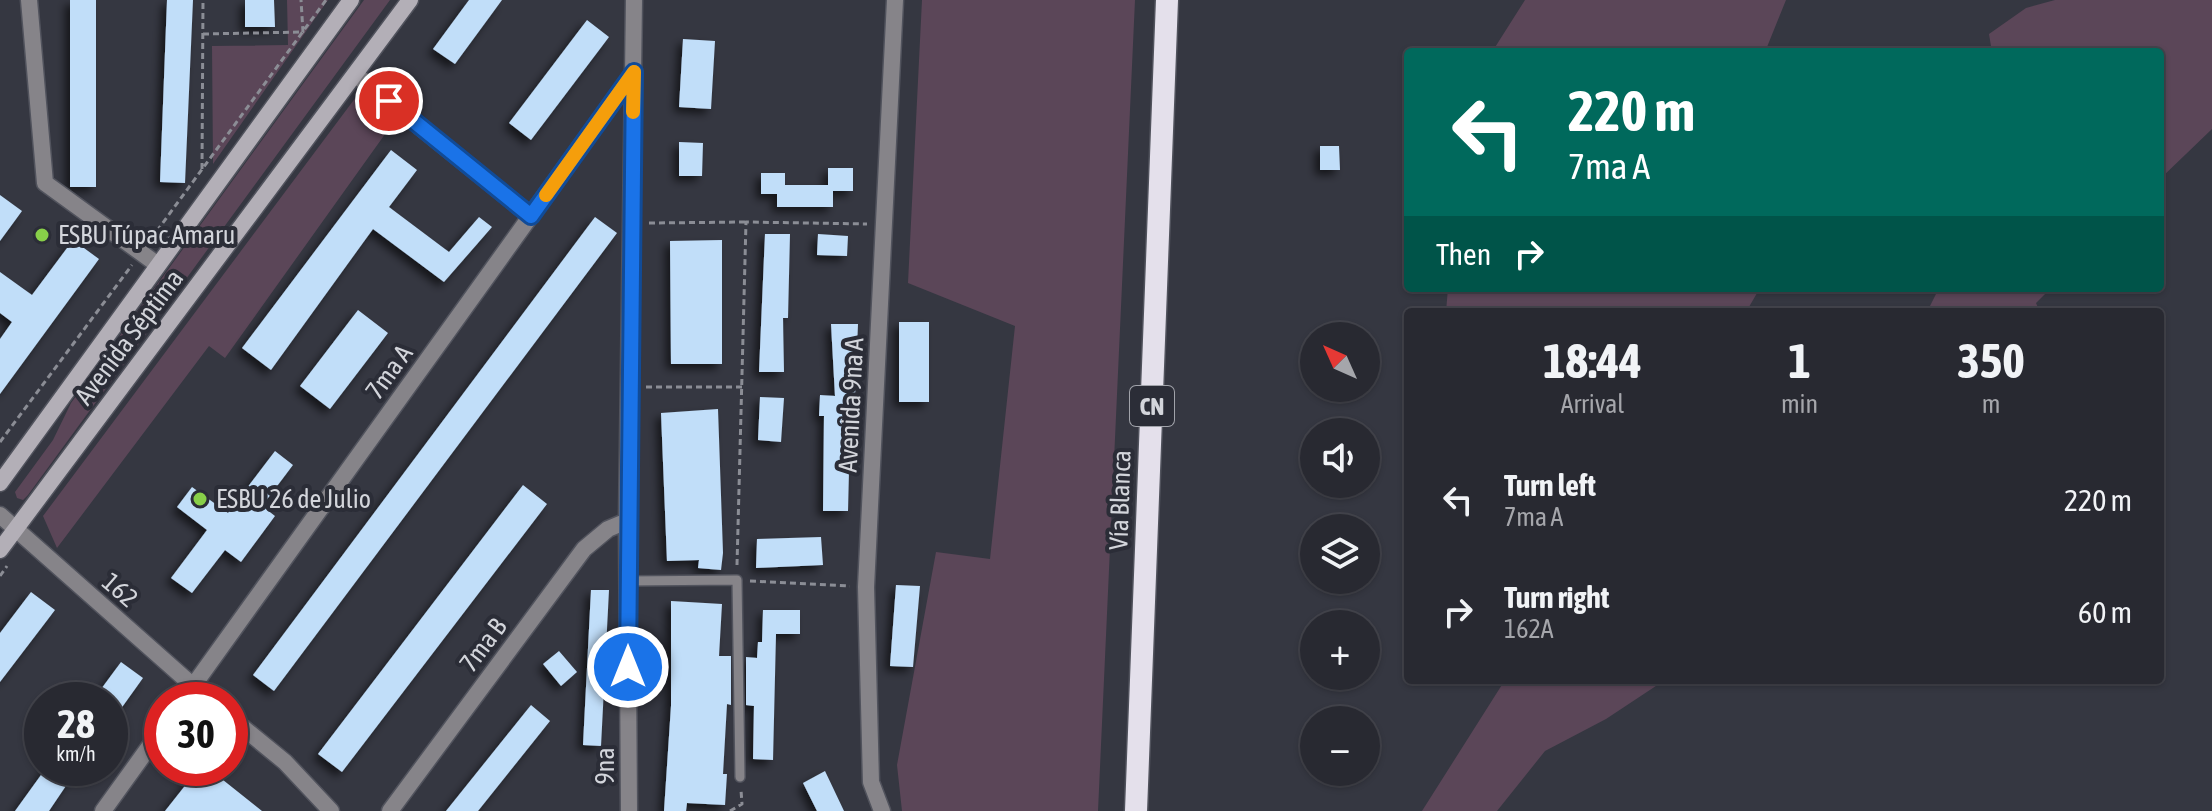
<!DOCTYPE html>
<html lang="en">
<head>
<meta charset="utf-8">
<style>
	:root { --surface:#282931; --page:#34353d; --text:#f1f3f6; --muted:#a5a6ab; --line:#44454d }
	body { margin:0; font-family:"Asap Condensed",sans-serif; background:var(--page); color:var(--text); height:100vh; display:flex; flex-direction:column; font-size:30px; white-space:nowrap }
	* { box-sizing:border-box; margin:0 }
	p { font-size:26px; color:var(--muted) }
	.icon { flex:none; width:44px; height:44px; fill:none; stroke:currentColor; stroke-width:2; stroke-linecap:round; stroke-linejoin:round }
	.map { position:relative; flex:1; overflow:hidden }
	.side { position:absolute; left:1404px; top:308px; width:760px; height:376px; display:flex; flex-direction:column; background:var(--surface); border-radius:8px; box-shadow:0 2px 6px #0004,0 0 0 2px var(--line) }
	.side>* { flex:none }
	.hud { position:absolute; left:1404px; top:48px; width:760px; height:244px; border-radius:8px; box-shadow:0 2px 6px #0004,0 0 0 2px var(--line); background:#00695c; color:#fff; overflow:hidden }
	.needle { width:52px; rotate:315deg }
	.controls { position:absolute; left:1300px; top:322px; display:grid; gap:16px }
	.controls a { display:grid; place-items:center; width:80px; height:80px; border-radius:50%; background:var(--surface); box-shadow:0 2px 6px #0004,0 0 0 2px var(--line); font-size:40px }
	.speed { position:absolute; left:24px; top:682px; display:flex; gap:16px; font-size:40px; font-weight:700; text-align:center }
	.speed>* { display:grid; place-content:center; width:104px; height:104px; border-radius:50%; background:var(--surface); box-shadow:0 2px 6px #0004,0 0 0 2px var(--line); line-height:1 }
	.speed small { font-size:20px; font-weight:400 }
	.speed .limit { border:12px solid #d22; background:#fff; color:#111 }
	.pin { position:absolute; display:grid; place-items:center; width:68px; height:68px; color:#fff; margin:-34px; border:4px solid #fff; border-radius:50%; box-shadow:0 2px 8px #0007 }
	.me { position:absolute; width:88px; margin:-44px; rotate:0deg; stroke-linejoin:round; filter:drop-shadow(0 0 6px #0008) }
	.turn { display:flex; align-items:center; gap:28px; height:168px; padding:0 32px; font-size:36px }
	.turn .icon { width:104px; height:104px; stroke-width:2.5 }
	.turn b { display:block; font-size:56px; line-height:68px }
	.then { display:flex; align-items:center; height:76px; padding:0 32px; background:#0003; gap:16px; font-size:30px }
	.eta { display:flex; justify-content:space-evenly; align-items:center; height:136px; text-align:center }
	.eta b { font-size:48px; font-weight:700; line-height:56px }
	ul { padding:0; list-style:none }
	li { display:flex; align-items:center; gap:24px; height:112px; padding:0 32px }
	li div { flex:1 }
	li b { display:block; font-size:30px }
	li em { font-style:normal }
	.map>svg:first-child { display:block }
	.green { fill:#5b4658 }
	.building { fill:#c1def9; filter:url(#shadow) }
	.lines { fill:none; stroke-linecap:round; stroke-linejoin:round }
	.service-casing { stroke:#51535d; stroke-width:12 }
	.minor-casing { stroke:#51535d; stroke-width:19 }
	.tertiary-casing { stroke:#51535d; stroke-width:19 }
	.secondary-casing { stroke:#51535d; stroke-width:19 }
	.trunk-casing { stroke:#51535d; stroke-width:25 }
	.path { stroke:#8b8d95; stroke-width:3; stroke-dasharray:6 4; stroke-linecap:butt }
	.service { stroke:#868489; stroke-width:9 }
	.minor { stroke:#868489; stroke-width:16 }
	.tertiary { stroke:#868489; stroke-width:16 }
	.secondary { stroke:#b3afb7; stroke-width:16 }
	.trunk { stroke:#e4e0eb; stroke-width:22 }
	.route-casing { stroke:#114b97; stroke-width:20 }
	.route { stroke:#1a73e8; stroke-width:14 }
	.slow { stroke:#f59e0b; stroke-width:14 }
	.poi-dot { fill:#88cf49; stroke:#2b2d37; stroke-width:3 }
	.labels { text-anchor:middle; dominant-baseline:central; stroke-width:8; stroke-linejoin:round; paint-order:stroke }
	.shield { fill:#2b2d37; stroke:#a1a3aa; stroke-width:2 }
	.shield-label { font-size:24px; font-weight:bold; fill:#d3d5db }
	.poi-label { font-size:26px; fill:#d3d5db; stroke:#2b2d37; text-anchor:start }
	.street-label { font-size:26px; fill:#d3d5db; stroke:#2b2d37 }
</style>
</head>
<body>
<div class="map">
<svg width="2212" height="811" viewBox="0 0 2212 811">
	<defs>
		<filter id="shadow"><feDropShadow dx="-5" dy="5" stdDeviation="4" flood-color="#0009"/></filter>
	</defs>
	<rect width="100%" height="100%" fill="#353741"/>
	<path class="green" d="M287,0H328L213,164L212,46L288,45Z
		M364,0H390L28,495L23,500L17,498L15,492L53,440L71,403Z
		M922,0H1135L1098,811H902L897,765L936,552L990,559L1015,326L908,283Z
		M1525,0H1786L1765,52H1492Z
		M2055,0H2212V129L2160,179V52H1992L1989,34L2026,8Z
		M356,97L393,123L225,358L209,346L57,548L43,516Z
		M1448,288H1760L1746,312H1446Z
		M1939,288H2051L2036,303L2040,312H1927Z
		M1505,680H1665L1606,719L1545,751L1497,811H1422Z"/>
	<path class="building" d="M70,0H96V187H70Z
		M167,0H193L185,183L160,182Z
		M245,0H274L275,27H245Z
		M469,0H502L455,64L433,49Z
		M587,20L609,37L531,140L509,123Z
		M683,39L715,41L711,109L679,107Z
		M679,142L703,143L702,176H679Z
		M1320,146H1339L1340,170H1320Z
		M391,150L417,170L389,207L449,252L479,217L492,227L444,282L373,229L271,370L242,348Z
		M828,168H853V191H833V207H777V194H761V173H785V185H828Z
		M0,195L22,211L0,241Z
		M595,217L617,233L274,691L253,675Z
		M765,234H790L788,318H783L784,372H759Z
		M818,234L848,236L847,256L817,255Z
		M73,240L99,259L0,394V339L12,322L0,313V272L32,295Z
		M722,240V364H671L670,241Z
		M358,310L388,333L330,409L300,386Z
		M899,322H929V402H899Z
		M831,324H858L855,398H846L845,431H850L848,511H823L824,416H819L820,395L835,396Z
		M760,397L784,398L781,442L758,440Z
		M718,409L723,553L721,570L698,568L699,560L667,561L661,413Z
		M275,451L293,465L262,506L275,516L241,562L225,550L192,593L171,578L207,530L177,507L192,487L228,513Z
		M523,485L547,504L342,772L318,754Z
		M821,537L823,565L756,568L757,539Z
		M896,585L920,586L913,667L890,666Z
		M591,590H609L601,746L583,745Z
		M31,592L55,610L0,682V633Z
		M671,601L722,604L719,656H731V705L727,704L723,774H727L725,805L687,803L686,811H664L671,706Z
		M763,610H800V634H776L773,760L753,759L754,706L746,705V657L757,658L758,642H762Z
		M559,651L577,672L561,686L543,664Z
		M121,662L143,678L110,724V700H93Z
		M531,705L550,721L478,811H446Z
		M46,768H78L49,811H15Z
		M199,768H208L262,811H165Z
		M825,771L844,811H817L803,783Z"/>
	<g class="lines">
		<defs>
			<path id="service" d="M627,581L737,580L740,777"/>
			<path id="minor" d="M29,0L45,183L158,265
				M356,75L531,216
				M183,700L634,72
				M103,811L162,729
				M390,811L584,549L608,529L627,521
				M629,811L627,521L634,0
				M882,811L871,782L866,587L895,0"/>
			<path id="tertiary" d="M0,515L209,700
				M230,717L285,762L331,811"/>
			<path id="secondary" d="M0,483L351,0
				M0,550L410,0"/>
			<path id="trunk" d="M1136,811L1167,0"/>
		</defs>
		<use href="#service" class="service-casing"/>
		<use href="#minor" class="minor-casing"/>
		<use href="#tertiary" class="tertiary-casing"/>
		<use href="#secondary" class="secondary-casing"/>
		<use href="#trunk" class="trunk-casing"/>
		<path class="path" d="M203,34L303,32L301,0
			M202,169L203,0
			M649,223L746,222
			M151,239L326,0
			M646,387H742
			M0,442L132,265
			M737,565L746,222L867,224
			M0,576L7,566
			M750,581L850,586
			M730,811L742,804L741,790"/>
		<use href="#service" class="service"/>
		<use href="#minor" class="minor"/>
		<use href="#tertiary" class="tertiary"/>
		<use href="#secondary" class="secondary"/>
		<use href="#trunk" class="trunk"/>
	</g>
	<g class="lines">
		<defs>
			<path id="route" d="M389,101L531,216L634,72L628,667"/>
		</defs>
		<use href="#route" class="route-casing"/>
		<use href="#route" class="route"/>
		<path class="slow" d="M546,195L634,72L633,112"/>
	</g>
	<g class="poi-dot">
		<circle cx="42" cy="235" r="8"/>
		<circle cx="200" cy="499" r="8"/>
	</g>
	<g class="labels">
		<rect class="shield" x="1130" y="386" width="44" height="40" rx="6"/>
		<g class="shield-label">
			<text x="1152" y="406">CN</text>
		</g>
		<g class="poi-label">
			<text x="58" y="235">ESBU Túpac Amaru</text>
			<text x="216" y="499">ESBU 26 de Julio</text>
		</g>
		<g class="street-label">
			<text transform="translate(129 337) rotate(-53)">Avenida Séptima</text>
			<text transform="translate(389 372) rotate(-54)">7ma A</text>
			<text transform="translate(851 405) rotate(-87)">Avenida 9na A</text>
			<text transform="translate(1120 500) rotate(-88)">Vía Blanca</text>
			<text transform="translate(120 590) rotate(41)">162</text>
			<text transform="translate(483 645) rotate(-53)">7ma B</text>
			<text transform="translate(605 766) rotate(-90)">9na</text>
		</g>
	</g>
</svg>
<div class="controls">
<a><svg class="needle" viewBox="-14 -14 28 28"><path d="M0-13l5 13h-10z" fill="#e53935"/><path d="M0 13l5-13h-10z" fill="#a5a6ab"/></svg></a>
<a><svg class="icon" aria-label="sound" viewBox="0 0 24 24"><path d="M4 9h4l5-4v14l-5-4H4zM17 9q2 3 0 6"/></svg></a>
<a><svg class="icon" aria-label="layers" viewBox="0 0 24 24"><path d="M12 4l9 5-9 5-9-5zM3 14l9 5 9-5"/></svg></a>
<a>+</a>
<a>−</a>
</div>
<div class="speed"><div>28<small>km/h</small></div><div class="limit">30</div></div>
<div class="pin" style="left:389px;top:101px;background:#d93025"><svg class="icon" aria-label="arrive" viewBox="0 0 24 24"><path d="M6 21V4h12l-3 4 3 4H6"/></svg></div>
<svg class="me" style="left:628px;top:667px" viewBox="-20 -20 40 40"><circle r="17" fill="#1a73e8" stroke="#fff" stroke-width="3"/><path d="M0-11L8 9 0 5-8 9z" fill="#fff"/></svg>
<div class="hud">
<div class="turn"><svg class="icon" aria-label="left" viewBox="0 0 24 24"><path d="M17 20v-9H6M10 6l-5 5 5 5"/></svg><div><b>220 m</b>7ma A</div></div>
<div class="then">Then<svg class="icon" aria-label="right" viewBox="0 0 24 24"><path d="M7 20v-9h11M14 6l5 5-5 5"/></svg></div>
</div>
<section class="side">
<div class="eta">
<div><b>18:44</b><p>Arrival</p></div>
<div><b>1</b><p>min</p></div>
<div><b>350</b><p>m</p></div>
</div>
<ul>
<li><svg class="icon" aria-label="left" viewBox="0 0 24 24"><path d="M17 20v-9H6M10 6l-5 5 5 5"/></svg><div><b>Turn left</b><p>7ma A</p></div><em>220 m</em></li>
<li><svg class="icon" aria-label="right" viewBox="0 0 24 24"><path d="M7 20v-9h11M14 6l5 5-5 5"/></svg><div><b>Turn right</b><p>162A</p></div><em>60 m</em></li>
</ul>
</section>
</div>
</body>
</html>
